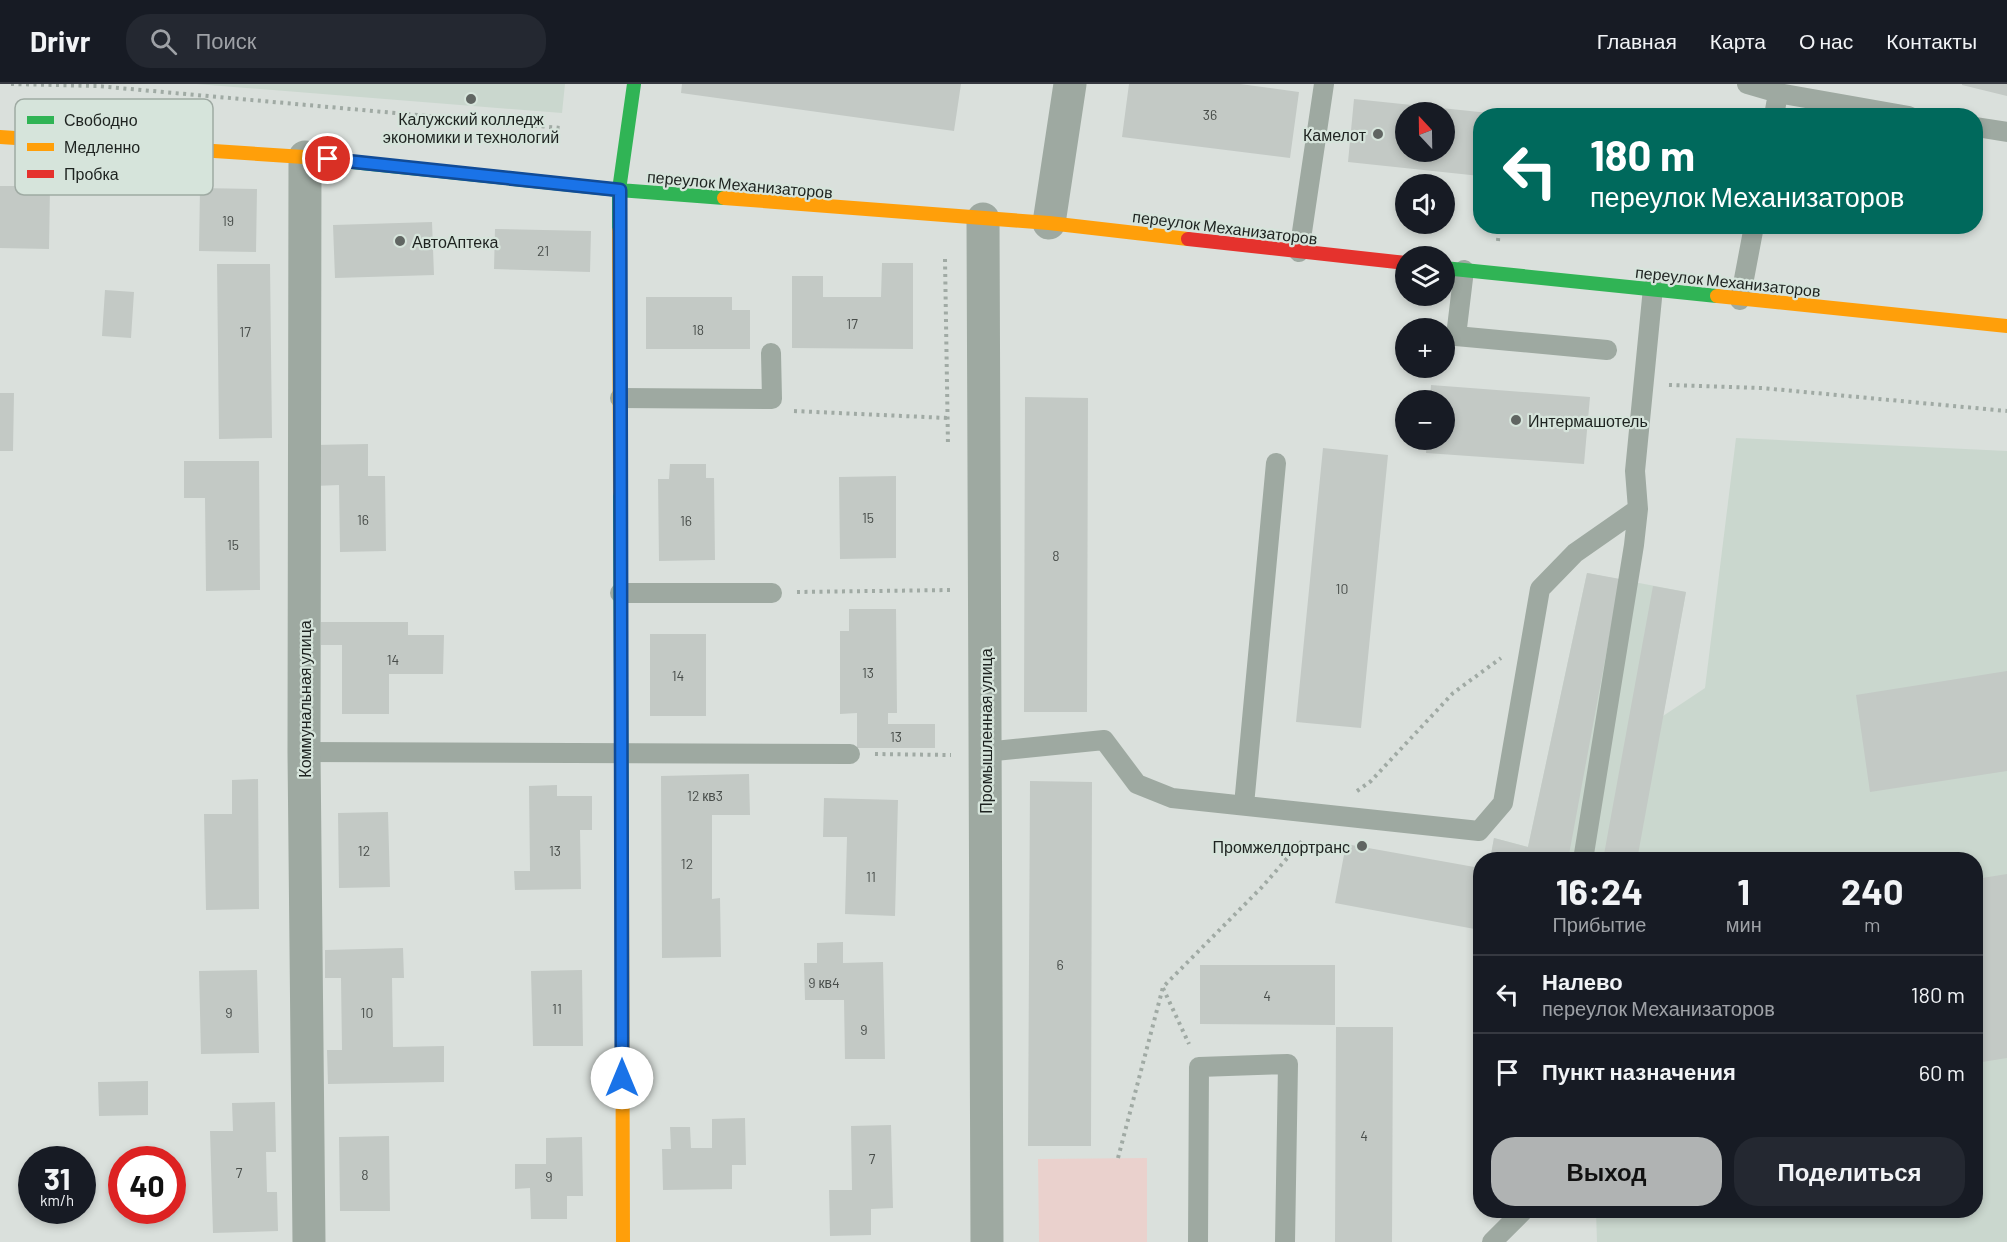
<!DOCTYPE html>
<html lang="ru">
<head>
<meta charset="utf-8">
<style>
	:root { --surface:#171b24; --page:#242831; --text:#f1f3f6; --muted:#9ea1a6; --line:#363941; --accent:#b0b3b3 }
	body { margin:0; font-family:Barlow,sans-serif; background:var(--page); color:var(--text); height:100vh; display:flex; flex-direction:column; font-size:22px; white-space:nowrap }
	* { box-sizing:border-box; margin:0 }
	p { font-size:20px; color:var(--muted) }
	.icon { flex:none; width:33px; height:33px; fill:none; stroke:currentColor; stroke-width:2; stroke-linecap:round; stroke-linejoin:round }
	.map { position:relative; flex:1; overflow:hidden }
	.side { position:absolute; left:1473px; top:768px; width:510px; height:366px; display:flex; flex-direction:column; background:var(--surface); border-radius:24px; box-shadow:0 3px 9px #0003 }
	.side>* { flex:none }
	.guide { position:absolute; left:1473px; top:24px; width:510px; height:126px; border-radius:24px; box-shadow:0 3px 9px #0003; background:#00695c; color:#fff; overflow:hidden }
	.needle { width:39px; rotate:338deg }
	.tools { position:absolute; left:1395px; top:18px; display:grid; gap:12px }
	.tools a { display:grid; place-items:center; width:60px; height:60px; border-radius:50%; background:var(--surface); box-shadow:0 3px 9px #0003; font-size:30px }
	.speed { position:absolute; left:18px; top:1062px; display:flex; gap:12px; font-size:30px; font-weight:700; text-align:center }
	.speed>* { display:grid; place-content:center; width:78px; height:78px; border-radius:50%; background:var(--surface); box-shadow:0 3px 9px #0003; line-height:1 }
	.speed small { font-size:15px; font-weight:400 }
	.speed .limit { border:9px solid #d22; background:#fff; color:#111 }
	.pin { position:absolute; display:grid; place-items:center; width:51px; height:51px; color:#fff; margin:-26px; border:3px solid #fff; border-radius:50%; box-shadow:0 2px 6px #0007 }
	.me { position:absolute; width:66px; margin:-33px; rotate:0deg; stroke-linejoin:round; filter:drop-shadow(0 0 4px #0008) }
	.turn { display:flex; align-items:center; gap:21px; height:126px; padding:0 18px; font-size:27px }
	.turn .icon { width:78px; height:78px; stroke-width:2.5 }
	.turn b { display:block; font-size:42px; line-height:51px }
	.eta { display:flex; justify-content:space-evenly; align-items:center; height:102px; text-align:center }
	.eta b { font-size:36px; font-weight:700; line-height:42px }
	.cta { display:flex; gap:12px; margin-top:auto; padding:12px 18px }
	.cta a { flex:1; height:69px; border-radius:24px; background:var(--accent); color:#111; font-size:24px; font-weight:700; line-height:69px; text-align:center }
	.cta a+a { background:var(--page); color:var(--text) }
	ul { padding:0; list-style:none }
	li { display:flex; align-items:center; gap:18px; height:78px; padding:0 18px; border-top:2px solid var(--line) }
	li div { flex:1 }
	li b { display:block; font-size:22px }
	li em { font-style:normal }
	header { display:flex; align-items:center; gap:36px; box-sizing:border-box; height:84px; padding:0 30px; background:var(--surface); border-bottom:2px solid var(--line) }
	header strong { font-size:28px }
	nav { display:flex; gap:33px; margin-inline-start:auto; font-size:21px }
	.search { width:420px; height:54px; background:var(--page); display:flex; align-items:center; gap:15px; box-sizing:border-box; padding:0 21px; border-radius:24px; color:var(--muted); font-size:22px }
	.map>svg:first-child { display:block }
	.built { fill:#cad7ce }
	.green { fill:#ead1cd }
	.building { fill:#c3c9c5; fill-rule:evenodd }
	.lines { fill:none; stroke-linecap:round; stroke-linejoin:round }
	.path { stroke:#a0aaa4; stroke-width:4; stroke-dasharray:3 4.5; stroke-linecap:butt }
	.lane { stroke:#9ea9a1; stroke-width:20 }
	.street { stroke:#9ea9a1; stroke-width:33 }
	.fast { stroke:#30b455; stroke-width:14 }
	.slow { stroke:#ff9f0a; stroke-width:14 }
	.jam { stroke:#e5322d; stroke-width:14 }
	.route-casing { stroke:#114b97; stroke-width:15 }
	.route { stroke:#1a73e8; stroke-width:10 }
	.poi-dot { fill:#606562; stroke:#d6e4db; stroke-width:2 }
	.labels { text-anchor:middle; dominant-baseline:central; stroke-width:4.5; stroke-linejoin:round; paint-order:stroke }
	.number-label { font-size:14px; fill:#484d4a }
	.poi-label { font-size:16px; fill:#1e2320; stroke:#d6e4db; text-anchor:end }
	.street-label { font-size:16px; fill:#1e2320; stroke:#d6e4db }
	.key { fill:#d6e4db; stroke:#9faaa3; stroke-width:1.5 }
	.key-label { font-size:16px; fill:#1e2320 }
</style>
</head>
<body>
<header>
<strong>Drivr</strong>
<div class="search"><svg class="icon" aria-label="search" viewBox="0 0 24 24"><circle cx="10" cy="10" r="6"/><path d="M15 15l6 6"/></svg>Поиск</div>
<nav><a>Главная</a><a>Карта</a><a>О нас</a><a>Контакты</a></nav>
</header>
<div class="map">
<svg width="2007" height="1158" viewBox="0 0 2007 1158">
	<rect width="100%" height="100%" fill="#dae0dc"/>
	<path class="built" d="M196,0H565L562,29Z
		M1736,354L2007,367V1158H1597L1596,1127L1976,1126V776H1490L1494,754L1528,763L1587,489L1686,508L1663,632L1705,604Z"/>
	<path class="green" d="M1147,1074V1158H1039L1038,1075Z"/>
	<path class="building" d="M682,0H961L954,47L681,9Z
		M1129,0H1240L1299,8L1290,74L1122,53Z
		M1962,0H2007V12L1962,1Z
		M1354,15L1499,30L1480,32V92L1348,78ZM1406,28H1444V68H1406Z
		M0,102H50L49,165L0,164Z
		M200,104L257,105L256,168L199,167Z
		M432,138L434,191L335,194L333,141Z
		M495,145L591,147L590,188L494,185Z
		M882,179H913V265L792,264V192H823V213H881Z
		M217,180H270L272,354L219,355Z
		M105,206L134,208L131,254L102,252Z
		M646,213H732V226H750V265H646Z
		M1431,301L1590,313L1584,380L1426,369L1427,356H1444V316H1430Z
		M0,309H14L13,367H0Z
		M1025,313L1088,314L1087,628H1024Z
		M368,360V392H385L386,467L340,468L339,401L314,402V361Z
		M1323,364L1388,371L1361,644L1296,638Z
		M184,377H259L260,506L206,507L205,414H184Z
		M670,380H706V394H714L715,476L659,477L658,395H669Z
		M896,392V474L840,475L839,393Z
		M1587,489L1620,495L1568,776H1490L1494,754L1528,763Z
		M1653,502L1686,508L1637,776H1603Z
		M849,525H896L897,629H888V640H935V664H857V629L840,630V547H849Z
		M321,538H408V551H444L443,590H389V630H342V561H321Z
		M650,550H706V632H650Z
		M2007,587V687L1870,708L1856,611Z
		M749,690L750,731H712V815L720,814L721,873L662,874L661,692Z
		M258,695L259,825L206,826L204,730H232V696Z
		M1030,697L1092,698L1091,1062H1028Z
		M557,701V712H592V746H580L581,805L515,806L514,787H530L529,702Z
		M824,714L898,716L895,832L845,830L847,753H823Z
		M388,728L390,803L339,804L338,729Z
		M1346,760L1480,784V846L1335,819Z
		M2007,790V974L1976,979V795Z
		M843,858V879L883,878L885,975H845L844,916H805L804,879H817V859Z
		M403,864L404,894H392L393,963L444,962V998L328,1000L327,966H342L341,894H325V866Z
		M1200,881H1335V941L1200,940Z
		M257,886L259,969L201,970L199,887Z
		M582,886L583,962H533L531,887Z
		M1336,943H1393L1392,1158H1335Z
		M148,997V1031L99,1032L98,998Z
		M275,1018L276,1068H266L267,1108H277L278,1147L213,1149L210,1047H233L232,1019Z
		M745,1034L746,1081H732V1105L663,1106L662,1065H671L670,1043H690L691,1064H712V1035Z
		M891,1041L893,1124L871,1125V1151L830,1152L829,1106H852L851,1042Z
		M389,1052L390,1127H340L339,1053Z
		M582,1053L583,1112H567V1135H531L530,1104L515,1105V1080H546V1054Z"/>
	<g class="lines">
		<path class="path" d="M11,0L97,2L561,44
			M1498,157L1499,142
			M945,175L948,362
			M1669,301L1762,304L2007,327
			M794,327L947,334
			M797,508L950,506
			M875,670L951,671
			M1357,707L1371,697L1453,609L1501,574
			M1163,904L1189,960
			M1118,1074L1163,903L1262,803L1303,756"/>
		<path class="lane" d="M1747,0L1778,9L1909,32
			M1774,32L1778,9
			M1976,43L2007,48
			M1299,168L1324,0
			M1464,186L1456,252L1607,266
			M1740,216L1754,142
			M620,314L772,315L771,269
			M620,509H772
			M304,668L850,670
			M985,668L1104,656L1137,700L1172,714L1479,747L1503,719L1540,505L1575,469L1638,425
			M1244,721L1276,379
			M1583,776L1634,461L1638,425L1635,387L1653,204
			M1198,1158L1199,983L1288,980L1285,1158
			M1492,1158L1524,1126"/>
		<path class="street" d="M305,73L304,668L309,1158
			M983,135L987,1158
			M1049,139L1070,0"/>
		<path class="fast" d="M304,73L619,106L724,114
			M619,147V106L634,0
			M1444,184L1717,212
			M620,408L622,799"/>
		<path class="slow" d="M0,53L304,73
			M724,114L1049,139L1188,155
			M619,147L620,408
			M1717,212L2007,242
			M622,799L623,1158"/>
		<path class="jam" d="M1188,155L1406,179"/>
	</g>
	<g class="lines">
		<defs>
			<path id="route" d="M328,75L620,106L622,994"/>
		</defs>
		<use href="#route" class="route-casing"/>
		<use href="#route" class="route"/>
	</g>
	<g class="poi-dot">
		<circle cx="471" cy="15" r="6"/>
		<circle cx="1378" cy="50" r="6"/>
		<circle cx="400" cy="157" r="6"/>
		<circle cx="1516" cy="336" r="6"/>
		<circle cx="1362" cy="762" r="6"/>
	</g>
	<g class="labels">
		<g class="number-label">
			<text x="1210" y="30">36</text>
			<text x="228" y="136">19</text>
			<text x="543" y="166">21</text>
			<text x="852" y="239">17</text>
			<text x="698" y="245">18</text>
			<text x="245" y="247">17</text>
			<text x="868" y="433">15</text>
			<text x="363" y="435">16</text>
			<text x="686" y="436">16</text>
			<text x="233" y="460">15</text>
			<text x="1056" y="471">8</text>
			<text x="1342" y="504">10</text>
			<text x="393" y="575">14</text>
			<text x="868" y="588">13</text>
			<text x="678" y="591">14</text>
			<text x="896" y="652">13</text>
			<text x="705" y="711">12 кв3</text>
			<text x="364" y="766">12</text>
			<text x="555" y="766">13</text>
			<text x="687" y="779">12</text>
			<text x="871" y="792">11</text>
			<text x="1060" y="880">6</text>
			<text x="824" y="898">9 кв4</text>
			<text x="1267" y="911">4</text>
			<text x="557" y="924">11</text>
			<text x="229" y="928">9</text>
			<text x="367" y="928">10</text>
			<text x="864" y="945">9</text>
			<text x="1364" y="1051">4</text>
			<text x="872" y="1074">7</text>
			<text x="239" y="1088">7</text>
			<text x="365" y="1090">8</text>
			<text x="549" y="1092">9</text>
		</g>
		<g class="poi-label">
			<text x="471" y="34" text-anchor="middle">Калужский колледж<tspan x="471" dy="18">экономики и технологий</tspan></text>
			<text x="1366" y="50">Камелот</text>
			<text x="412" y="157" text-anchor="start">АвтоАптека</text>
			<text x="1528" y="336" text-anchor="start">Интермашотель</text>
			<text x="1350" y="762">Промжелдортранс</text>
		</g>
		<g class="street-label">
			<text transform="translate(740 100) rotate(5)">переулок Механизаторов</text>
			<text transform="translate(1225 143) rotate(7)">переулок Механизаторов</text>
			<text transform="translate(1728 197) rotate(6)">переулок Механизаторов</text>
			<text transform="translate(304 615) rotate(-90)">Коммунальная улица</text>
			<text transform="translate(985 647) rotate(-90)">Промышленная улица</text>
		</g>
	</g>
	<rect x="15" y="15" width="198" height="96" rx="9" class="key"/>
	<rect x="27" y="32" width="27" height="8" fill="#30b455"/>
	<rect x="27" y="59" width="27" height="8" fill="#ff9f0a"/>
	<rect x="27" y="86" width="27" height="8" fill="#e5322d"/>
	<g class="key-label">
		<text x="64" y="42">Свободно</text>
		<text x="64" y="69">Медленно</text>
		<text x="64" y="96">Пробка</text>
	</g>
</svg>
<div class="tools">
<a><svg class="needle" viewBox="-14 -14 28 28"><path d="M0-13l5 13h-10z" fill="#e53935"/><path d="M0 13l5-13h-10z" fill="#9ea1a6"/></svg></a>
<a><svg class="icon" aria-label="sound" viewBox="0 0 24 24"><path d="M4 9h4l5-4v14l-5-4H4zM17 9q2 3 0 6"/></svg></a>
<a><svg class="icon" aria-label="layers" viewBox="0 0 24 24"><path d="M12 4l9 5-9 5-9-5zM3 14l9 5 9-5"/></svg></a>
<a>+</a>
<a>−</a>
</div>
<div class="speed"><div>31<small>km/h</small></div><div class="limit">40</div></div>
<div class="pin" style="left:328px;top:75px;background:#d93025"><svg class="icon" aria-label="arrive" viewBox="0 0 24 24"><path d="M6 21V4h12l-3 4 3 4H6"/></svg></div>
<svg class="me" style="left:622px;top:994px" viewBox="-20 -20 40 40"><circle r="19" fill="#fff"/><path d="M0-13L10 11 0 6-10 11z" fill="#1a73e8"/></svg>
<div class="guide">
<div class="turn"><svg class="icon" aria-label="left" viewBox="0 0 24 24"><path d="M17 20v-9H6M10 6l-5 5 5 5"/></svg><div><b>180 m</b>переулок Механизаторов</div></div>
</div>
<section class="side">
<div class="eta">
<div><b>16:24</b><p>Прибытие</p></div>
<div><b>1</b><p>мин</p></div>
<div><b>240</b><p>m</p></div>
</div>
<ul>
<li><svg class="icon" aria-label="left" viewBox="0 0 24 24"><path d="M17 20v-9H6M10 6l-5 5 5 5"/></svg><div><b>Налево</b><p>переулок Механизаторов</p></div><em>180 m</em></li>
<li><svg class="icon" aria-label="arrive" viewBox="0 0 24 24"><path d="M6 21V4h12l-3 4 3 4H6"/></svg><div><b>Пункт назначения</b></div><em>60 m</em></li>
</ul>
<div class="cta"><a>Выход</a><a>Поделиться</a></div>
</section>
</div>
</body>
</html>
